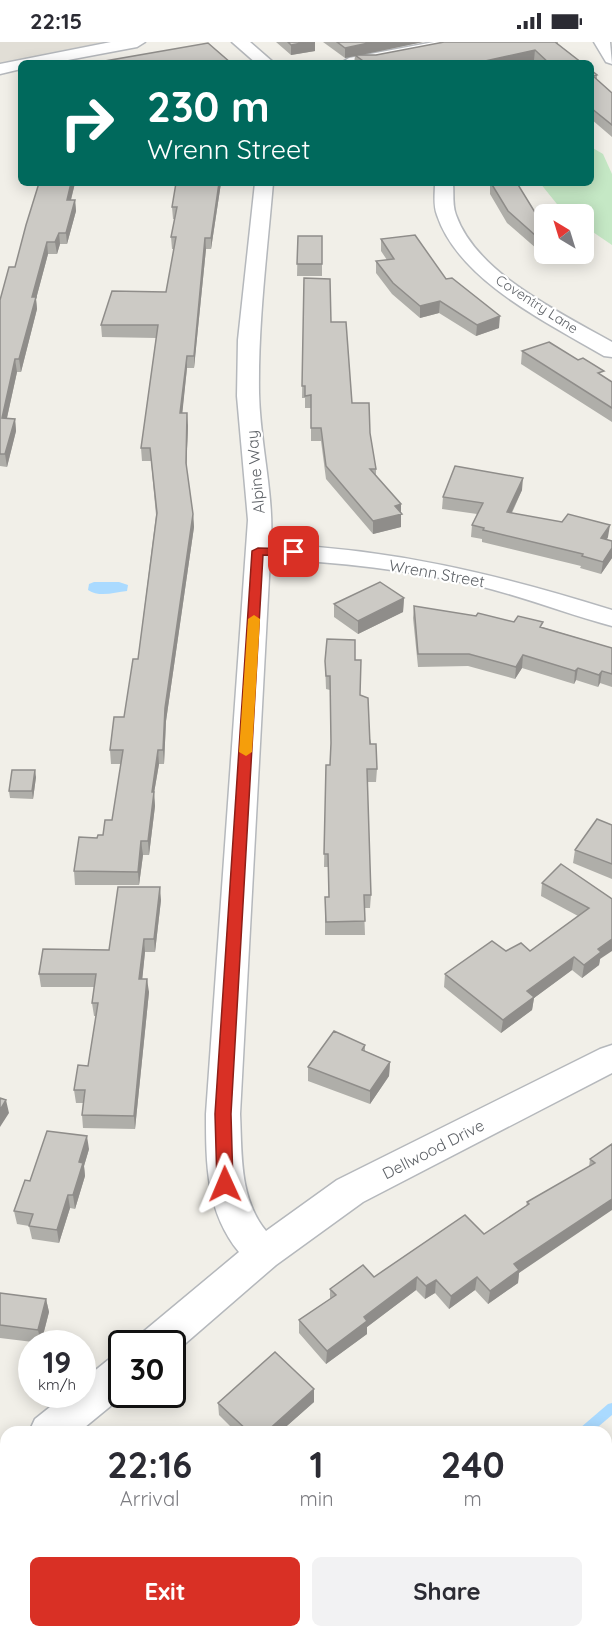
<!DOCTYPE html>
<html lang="en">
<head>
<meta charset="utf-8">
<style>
	:root { --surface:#fff; --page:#f2f2f3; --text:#2b2b33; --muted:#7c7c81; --accent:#d93025 }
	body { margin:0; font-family:Quicksand,sans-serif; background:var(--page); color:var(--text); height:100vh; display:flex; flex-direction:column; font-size:22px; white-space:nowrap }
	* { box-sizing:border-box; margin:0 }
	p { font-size:20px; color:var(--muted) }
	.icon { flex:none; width:33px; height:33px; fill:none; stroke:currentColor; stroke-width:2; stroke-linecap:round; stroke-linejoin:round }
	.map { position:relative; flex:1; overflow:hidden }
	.side { position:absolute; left:0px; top:1384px; width:612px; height:212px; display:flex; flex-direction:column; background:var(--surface); border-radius:18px 18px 0 0; box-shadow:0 3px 15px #0003 }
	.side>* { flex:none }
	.hud { position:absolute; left:18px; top:18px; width:576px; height:126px; border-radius:9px; box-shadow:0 3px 15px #0003; background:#00695c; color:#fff; overflow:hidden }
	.needle { width:39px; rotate:322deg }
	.fabs { position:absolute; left:534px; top:162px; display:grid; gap:12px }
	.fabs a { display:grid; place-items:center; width:60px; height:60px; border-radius:9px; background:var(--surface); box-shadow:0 3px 15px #0003; font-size:30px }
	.speed { position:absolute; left:18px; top:1288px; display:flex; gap:12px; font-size:30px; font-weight:700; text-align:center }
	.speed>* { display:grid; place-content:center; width:78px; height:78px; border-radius:50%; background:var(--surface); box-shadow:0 3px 15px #0003; line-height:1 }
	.speed small { font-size:15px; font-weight:400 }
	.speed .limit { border:3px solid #111; border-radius:9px; background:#fff; color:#111 }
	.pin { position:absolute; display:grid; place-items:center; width:51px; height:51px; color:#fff; margin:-26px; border-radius:12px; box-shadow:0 3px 9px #0006 }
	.me { position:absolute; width:66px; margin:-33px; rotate:359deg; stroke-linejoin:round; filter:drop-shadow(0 0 4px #0008) }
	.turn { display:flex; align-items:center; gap:21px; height:126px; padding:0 30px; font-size:27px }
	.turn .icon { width:78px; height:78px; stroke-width:2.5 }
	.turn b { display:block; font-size:42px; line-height:51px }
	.eta { display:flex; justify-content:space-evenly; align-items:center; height:102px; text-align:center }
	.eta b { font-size:36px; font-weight:700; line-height:42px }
	.cta { display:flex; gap:12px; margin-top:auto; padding:12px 30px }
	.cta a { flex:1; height:69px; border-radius:9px; background:var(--accent); color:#fff; font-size:24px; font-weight:700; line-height:69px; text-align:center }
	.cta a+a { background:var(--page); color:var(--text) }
	.status { display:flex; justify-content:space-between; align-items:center; height:42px; padding:0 30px; background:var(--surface); direction:ltr }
	.status svg { height:16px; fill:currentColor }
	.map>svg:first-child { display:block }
	.education { fill:#e1ded6 }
	.green { fill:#c5e8c5 }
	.water { fill:#aadaff }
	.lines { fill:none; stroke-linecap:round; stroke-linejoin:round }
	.stream { fill:#aadaff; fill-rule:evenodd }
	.minor-casing { stroke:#b5b8bc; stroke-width:3 }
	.minor { fill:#fff; fill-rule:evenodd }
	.wall { fill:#afaea9 }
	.shaded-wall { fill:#8f8d8a }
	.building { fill:#cccac5; stroke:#8f8d8a; stroke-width:1.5 }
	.route { fill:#d93025; stroke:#8d1f18; stroke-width:1.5 }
	.slow { fill:#f59e0b }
	.labels { text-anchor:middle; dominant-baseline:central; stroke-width:4.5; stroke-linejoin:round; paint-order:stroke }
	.far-street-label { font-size:14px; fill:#5f6368; stroke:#fff }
	.street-label { font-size:16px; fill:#5f6368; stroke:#fff }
</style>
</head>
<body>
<div class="status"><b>22:15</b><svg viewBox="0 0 49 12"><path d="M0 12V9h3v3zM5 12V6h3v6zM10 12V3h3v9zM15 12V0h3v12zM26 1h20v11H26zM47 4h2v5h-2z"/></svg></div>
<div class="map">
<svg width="612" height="1595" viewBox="0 0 612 1595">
	<rect width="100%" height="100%" fill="#f1efe8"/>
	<path class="education" d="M0,0H104L0,22Z"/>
	<path class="green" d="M591,105L603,112L612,132V203L584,184V172H565L540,141H591Z"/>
	<path class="water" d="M94,540H119L128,543L127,549C115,550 100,556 88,548L89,542Z"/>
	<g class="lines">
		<path class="stream" d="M612,1361V1373L592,1390H579L580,1386L608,1362Z
			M342,1590H356L354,1595H340Z"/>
		<defs>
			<path id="minor" d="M111,0H145L137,5L52,21H21V27L0,32V22Z
				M232,0H250L274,21H256Z
				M434,0H467L459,5L375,21H341L349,16Z
				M594,0H610L612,22L606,20Z
				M255,141H273C267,211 258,281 259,351C260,402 274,451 271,502C392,507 497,532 612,568V584C566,572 522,554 475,543C408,528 339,520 270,517L240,1072C242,1112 239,1156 266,1189L337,1138L600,1007L612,1003V1031L363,1160L276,1223L172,1313V1302H138L143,1290L239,1210C206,1170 206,1121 206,1072L248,478L237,354L238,298Z
				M435,141H453C454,151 452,163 456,173C477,232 561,271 612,300V315L604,314C548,281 459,239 437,173C433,163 435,151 435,141Z
				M122,1313V1353H124L79,1390H29L35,1377L65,1353H82V1339L108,1318Z
				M6,1407V1448L0,1450V1409Z"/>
		</defs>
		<use href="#minor" class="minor-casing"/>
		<use href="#minor" class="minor"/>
	</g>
	<path class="wall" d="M276,0H315V9L291,13Z
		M323,0H423L360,13H376L444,0H558V2L582,21H537L534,18L522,21H354L355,14L345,16Z
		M591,28L597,33V38L612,51V95L591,77Z
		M39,141H75L71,158H75L76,169L67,202H60L57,212H48L36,257L37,267L21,330H17L7,376L15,377L16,389L7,425L0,424V258L15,225Z
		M176,141H221L211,207H206L194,326H187L182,371L188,384L186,427L193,472L194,485L166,679L164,722H159L154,751L155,764L149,813H143L139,843H75L74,829L97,796L103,793L112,778L121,722H111L110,708L124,675L138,617L156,473L151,419H142L141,406L156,296L102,295L101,283L166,250L174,207H172L171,195L175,177H173L172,165Z
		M490,141L544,185V212H557L556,217L552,220L507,181L490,152Z
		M298,194H322V234H297Z
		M381,197L446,237L499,286L476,294L439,271L420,276L392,252L376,231V219L387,218L381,209Z
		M304,236L331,280L352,361L370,391L376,427V433L401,471V485L373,492L326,437L321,399H311V366H305V356H302Z
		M522,309L603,334L612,340V380L521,322Z
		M522,448L512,471L608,495L607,498L612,499V516L601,532L580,526L581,524L482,500V497L471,495L472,483L477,472L442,467L443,455Z
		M404,556L403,570L358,592L334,575V562Z
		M414,564L542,585L612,606V645L600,641L598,645L576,638L574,642L522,626L515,637L468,624L418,625L413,576Z
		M355,618L360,653L377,727L376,740H367L371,853L370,866H364L365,893H325V855H329L328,825H324L326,723H330L331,707L330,648L326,647L325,619Z
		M36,735L33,757L10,756L9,749Z
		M612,783V837L573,821L575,808Z
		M542,841L612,857L599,923L582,936L572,928L534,956L532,968L501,991L444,945L445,932L506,909H530L578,874L541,854Z
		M161,858L155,910H145L142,937L149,950L135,1087L83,1086L82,1073L83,1061H76L74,1048L88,1024L96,974H94L92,961L94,945H41L39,932L109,908Z
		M365,1003V1009L390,1020L389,1034L370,1062L308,1039V1025Z
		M612,1102L519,1231L518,1241L488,1262L475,1248L449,1267L435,1251L425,1257L416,1248L367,1285V1292L326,1322L299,1291V1278L330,1257V1247L374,1235L484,1192L526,1164L527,1160L589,1125L590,1117Z
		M89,1107L84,1124L85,1134L75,1167L70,1166L59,1201L32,1197L29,1184L17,1182L14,1169L30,1139Z
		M0,1251L46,1257L49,1270L41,1301L0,1296Z
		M314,1360L280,1390H236L219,1373L218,1361Z"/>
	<path class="shaded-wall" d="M307,0H315V9L291,13V3Z
		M373,0H423L356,14L355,13V14L345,16V6Z
		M535,8L534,18L522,21H476Z
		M71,141H75L68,169L67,158Z
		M219,141H221L211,207V196Z
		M75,158L76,169L67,202L66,191Z
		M59,191L60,202L57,212L55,200Z
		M205,196L206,207L194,326V314Z
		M47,200L48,212L36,257L37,267L21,330L19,317L32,255Z
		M553,212H557L556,217L552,220Z
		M440,259L439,271L420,276V264Z
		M500,274L499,286L476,294L477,283Z
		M187,314V326L181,384L180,371Z
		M15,317L17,330L4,389L2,376Z
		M187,371L188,384L186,434V421Z
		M15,377L16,389L7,425L5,412Z
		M523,436L522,448L506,482L507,470Z
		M401,462V485L373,492V479L395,464Z
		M193,472L194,485L166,679L164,722L163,708L165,666Z
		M610,483L608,495L599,508L601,496Z
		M612,506V516L601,532L603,520Z
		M404,556L403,570L358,592V579Z
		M523,613L522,626L515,637L516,625Z
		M578,626L576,638L574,642L575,629Z
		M602,629L600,641L598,645L599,633Z
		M158,708L159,722L154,751L155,764L149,813L148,799L152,750Z
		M35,728L36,735L33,757L32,749Z
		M141,799L143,813L139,843L138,830Z
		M160,845L161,858L155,910L154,897Z
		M144,897L145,910L141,950L139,937Z
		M612,897V909L600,917L599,923L582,936L584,923L598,907Z
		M574,915L572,928L534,956L532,968L501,991L503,978L527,949Z
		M147,937L149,950L135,1087L134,1074Z
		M390,1020L389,1034L370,1062V1049Z
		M6,1058L9,1071L0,1085V1068Z
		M87,1094L89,1107L84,1124L85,1134L75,1167L73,1153L79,1120Z
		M68,1153L70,1166L59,1201L57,1188Z
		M612,1157V1168L519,1231L518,1241L488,1262L490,1249L514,1222Z
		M417,1235L416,1248L367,1285V1292L326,1322L327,1309L364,1275Z
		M477,1235L475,1248L449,1267L451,1254Z
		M436,1238L435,1251L425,1257L426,1244Z
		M46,1257L49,1270L41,1301L38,1288Z
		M314,1347V1360L280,1390H266Z
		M44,1590H51L46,1595Z"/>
	<path class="building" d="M288,0H307L291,3Z
		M337,0H373L345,6Z
		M444,0H555L582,21H549L535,8L476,21H366L355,13H376Z
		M208,1L231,21H108L105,19Z
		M591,28L597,33L593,34L612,51V83L591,66Z
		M39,141H71L67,158H75L66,191H59L55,200H47L32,255H36L19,317H15L2,376L15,377L5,412H0V258L9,225H15L26,183Z
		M176,141H219L211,196H205L194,314H187L180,371H187L186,421L193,472L165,666L163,708H158L152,750H154L148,799H141L138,830L74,829L79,795L97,796L98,793H103L105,778H112L123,708H110L114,675H124L133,617H138L157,471L150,406H141L158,283H101L112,249L166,250L176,195H171L177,165H172Z
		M491,141H517L544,185V201L508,169Z
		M415,193L446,237L452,236L500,274L477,283L440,259L420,264L393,241L376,219L394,217L381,197Z
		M298,194H322V222H297Z
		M304,236L330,237L331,280H346L352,361H369L370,391L376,427H370L401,462L395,464L402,472L373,479L326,424L321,386H311V353L305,354V344H302Z
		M549,300L578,318L583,316L604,329L598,331L612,340V366L522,309Z
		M455,424L523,436L507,470L562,480L568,472L610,483L601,496L612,499V506L603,520L582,514L583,512L483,488L484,486L472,483L483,461L443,455Z
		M380,540L404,556L358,579L334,562Z
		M414,564L476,574L478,571L514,580L518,574L543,580L540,585L612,606V632L602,629L599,633L578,626L575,629L523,613L516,625L469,612H418Z
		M327,597L355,598V618H361L360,653L368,656L370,702H376L377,727H367L371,853H364L365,879L326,880L325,855H329L328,812H324L326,723H330L331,701L330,634H326L325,619Z
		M12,728H35L32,749H9Z
		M597,777L612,783V822L575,808Z
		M561,822L612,857V897L598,907L601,910L584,923L574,915L527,949L534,955L503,978L445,932L492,899L506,909L521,901L530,909L589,866L542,841Z
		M118,845H160L154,897H144L139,937H147L134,1074L82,1073L85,1048H74L78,1023L88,1024L98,961H92L96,932H39L43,907L109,908Z
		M334,989L365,1003L362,1008L390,1020L370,1049L308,1025Z
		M0,1056L6,1058L0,1068Z
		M47,1089L87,1094L79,1120L83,1121L73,1153H68L57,1188L29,1184L33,1172L14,1169L25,1138L30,1139Z
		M612,1102V1157L514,1222L519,1228L490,1249L477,1235L451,1254L436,1238L426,1244L417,1235L364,1275L367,1279L327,1309L299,1278L336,1253L330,1247L363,1223L374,1235L465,1173L484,1192L529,1162L527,1160L595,1121L590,1117Z
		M0,1251L46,1257L38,1288L0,1283Z
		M275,1310L314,1347L266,1390H249L218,1361Z"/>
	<path class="route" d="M258,506L294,507L299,510L294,514L263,513L231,1072L233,1142L231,1146L225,1148L219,1146L217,1142L215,1072L252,509Z"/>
	<path class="slow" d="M254,573L260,577L252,710L246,714L239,710L248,577Z"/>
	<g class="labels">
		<g class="far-street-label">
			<text transform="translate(537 262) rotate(33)">Coventry Lane</text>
		</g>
		<g class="street-label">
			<text transform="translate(255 430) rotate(-95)">Alpine Way</text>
			<text transform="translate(437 531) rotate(10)">Wrenn Street</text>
			<text transform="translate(433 1107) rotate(-27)">Dellwood Drive</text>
		</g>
	</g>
</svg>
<div class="fabs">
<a><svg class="needle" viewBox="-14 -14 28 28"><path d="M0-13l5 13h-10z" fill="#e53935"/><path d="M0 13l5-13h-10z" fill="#7c7c81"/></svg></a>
</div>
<div class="speed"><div>19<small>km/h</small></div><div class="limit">30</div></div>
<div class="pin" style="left:294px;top:510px;background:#d93025"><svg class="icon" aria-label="arrive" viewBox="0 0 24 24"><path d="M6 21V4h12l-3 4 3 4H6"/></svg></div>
<svg class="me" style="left:225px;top:1142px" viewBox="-20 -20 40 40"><path d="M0-17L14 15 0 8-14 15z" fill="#d93025" stroke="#fff" stroke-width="4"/></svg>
<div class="hud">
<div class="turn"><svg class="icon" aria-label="right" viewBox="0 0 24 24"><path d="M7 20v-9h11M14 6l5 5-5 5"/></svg><div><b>230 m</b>Wrenn Street</div></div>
</div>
<section class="side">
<div class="eta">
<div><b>22:16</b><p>Arrival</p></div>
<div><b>1</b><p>min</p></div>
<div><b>240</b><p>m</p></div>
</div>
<div class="cta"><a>Exit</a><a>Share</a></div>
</section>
</div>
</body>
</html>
